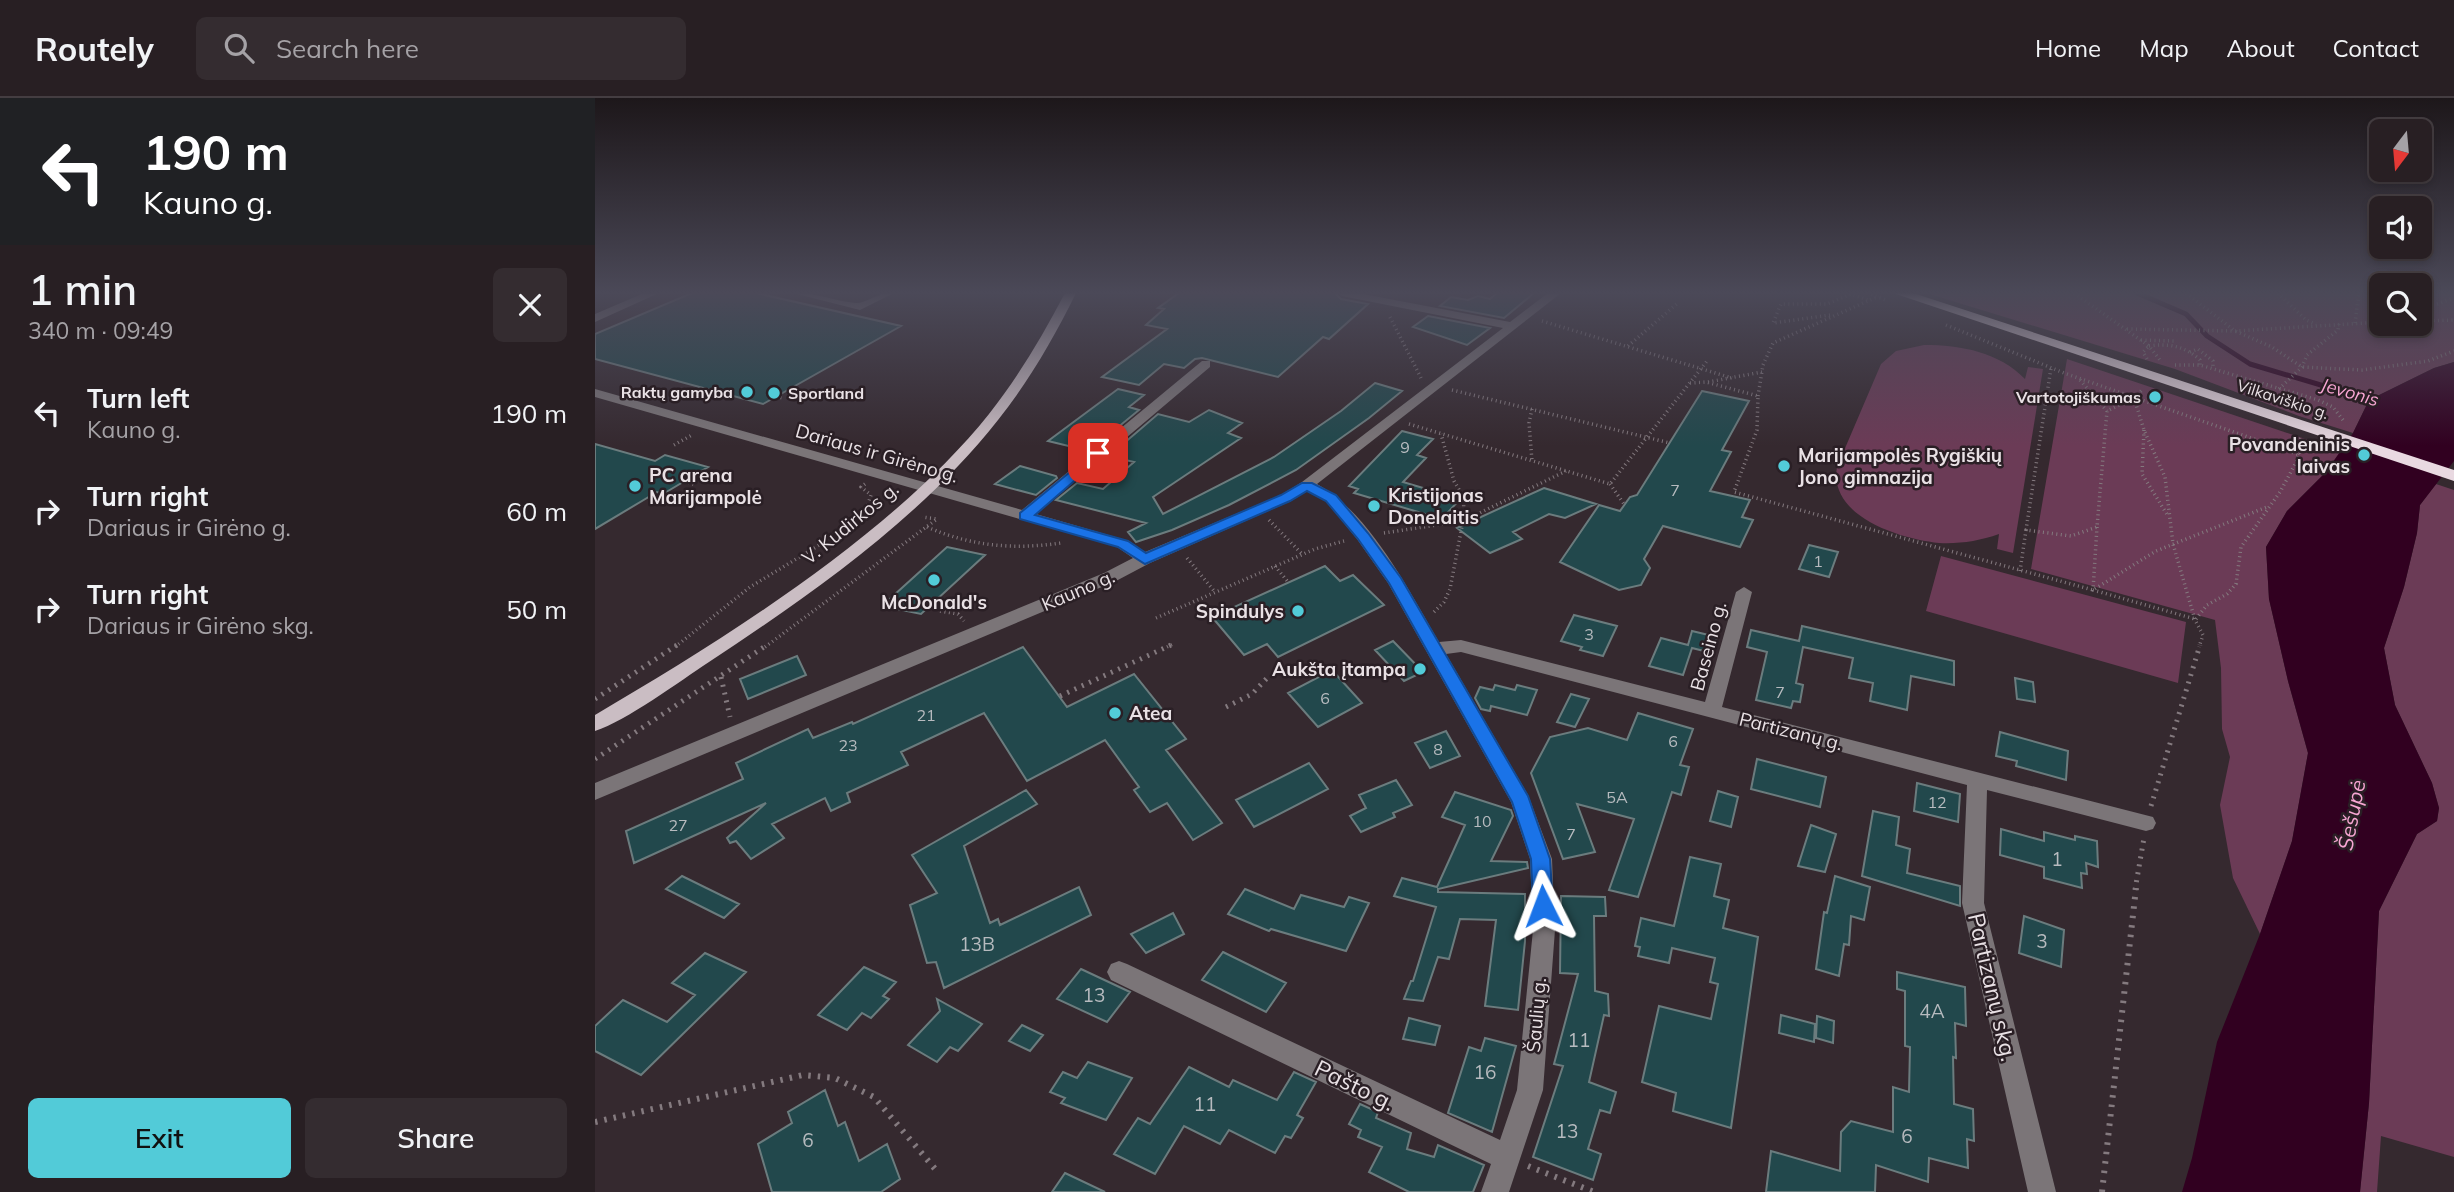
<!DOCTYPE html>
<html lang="en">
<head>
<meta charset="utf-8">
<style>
	:root { --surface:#281f23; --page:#342c30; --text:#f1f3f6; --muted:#a5a2a6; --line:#443d41; --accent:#52cbd8 }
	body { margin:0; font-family:Mulish,sans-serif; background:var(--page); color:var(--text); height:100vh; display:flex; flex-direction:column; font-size:26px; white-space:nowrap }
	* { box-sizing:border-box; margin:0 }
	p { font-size:23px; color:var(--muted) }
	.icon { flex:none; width:38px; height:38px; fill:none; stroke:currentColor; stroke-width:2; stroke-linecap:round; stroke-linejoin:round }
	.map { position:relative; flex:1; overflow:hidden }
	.side { display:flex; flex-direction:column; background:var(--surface); width:595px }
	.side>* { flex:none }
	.top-card { background:#202124; color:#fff; overflow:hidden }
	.needle { width:46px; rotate:196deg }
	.fabs { position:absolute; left:1774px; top:21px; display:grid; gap:14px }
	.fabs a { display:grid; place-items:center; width:63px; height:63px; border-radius:10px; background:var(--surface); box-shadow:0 4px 10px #0003,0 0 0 2px var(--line); font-size:35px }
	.pin { position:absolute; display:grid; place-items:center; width:60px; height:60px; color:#fff; margin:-30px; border-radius:14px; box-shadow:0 4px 10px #0006 }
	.me { position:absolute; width:77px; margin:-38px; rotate:357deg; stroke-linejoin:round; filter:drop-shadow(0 0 5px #0008) }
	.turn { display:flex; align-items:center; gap:24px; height:147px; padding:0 28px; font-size:32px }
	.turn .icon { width:91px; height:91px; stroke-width:2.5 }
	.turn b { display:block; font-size:49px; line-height:60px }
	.round { display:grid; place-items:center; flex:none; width:74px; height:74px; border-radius:10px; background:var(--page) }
	.headline { display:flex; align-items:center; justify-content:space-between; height:119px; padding:0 28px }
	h1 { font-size:42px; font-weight:600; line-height:52px }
	.cta { display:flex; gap:14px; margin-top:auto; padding:14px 28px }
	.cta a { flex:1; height:80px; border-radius:10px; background:var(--accent); color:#111; font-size:28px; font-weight:600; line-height:80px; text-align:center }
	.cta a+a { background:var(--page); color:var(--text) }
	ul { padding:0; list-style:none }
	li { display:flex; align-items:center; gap:21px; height:98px; padding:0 28px }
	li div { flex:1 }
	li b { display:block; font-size:26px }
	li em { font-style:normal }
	header { display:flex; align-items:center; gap:42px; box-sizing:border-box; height:98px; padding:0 35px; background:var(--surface); border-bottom:2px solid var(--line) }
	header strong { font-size:33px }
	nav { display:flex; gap:38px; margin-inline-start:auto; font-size:24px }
	.search { width:490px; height:63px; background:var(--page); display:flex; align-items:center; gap:18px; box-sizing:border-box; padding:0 24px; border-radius:10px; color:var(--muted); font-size:26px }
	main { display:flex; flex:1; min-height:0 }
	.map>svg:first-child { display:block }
	.green { fill:#6b3b56 }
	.water { fill:#310020 }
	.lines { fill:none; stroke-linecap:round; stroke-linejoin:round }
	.stream { stroke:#310020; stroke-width:5 }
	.building { fill:#22484c; stroke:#6b7c7e; stroke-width:2 }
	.path-far2 { stroke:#847a7f; stroke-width:3.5; stroke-dasharray:1 3.5; stroke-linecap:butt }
	.path-far1 { stroke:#847a7f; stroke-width:5; stroke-dasharray:2 6; stroke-linecap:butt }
	.path { stroke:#847a7f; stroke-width:6; stroke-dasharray:2.5 7; stroke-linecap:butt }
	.minor { fill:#7b7578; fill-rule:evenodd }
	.major { fill:#cabdc3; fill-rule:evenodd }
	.highway { fill:#e9d9e1; fill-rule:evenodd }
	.route { fill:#1a73e8; stroke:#114b97; stroke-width:2 }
	.poi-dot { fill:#52cbd8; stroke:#2a1f25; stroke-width:2.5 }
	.labels { text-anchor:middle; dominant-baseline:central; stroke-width:5; stroke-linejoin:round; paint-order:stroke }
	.far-poi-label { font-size:16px; font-weight:bold; fill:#e9e1e5; stroke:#2a1f25; text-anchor:end }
	.far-street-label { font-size:16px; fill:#e9e1e5; stroke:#2a1f25 }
	.number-label { font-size:16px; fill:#b7bbbf }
	.far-water-label { font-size:18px; font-style:italic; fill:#f8a6d3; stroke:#2a1f25 }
	.poi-label { font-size:19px; font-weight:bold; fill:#e9e1e5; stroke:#2a1f25; text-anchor:start }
	.street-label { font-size:19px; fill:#e9e1e5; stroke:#2a1f25 }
	.near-number-label { font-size:19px; fill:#b7bbbf }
	.water-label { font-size:21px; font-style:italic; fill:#f8a6d3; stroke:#2a1f25 }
	.near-street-label { font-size:23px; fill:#e9e1e5; stroke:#2a1f25 }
</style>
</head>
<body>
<header>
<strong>Routely</strong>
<div class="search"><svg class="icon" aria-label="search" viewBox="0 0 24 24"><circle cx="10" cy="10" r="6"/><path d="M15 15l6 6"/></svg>Search here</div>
<nav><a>Home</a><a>Map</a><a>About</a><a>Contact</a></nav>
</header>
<main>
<section class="side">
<div class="top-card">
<div class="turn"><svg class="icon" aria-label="left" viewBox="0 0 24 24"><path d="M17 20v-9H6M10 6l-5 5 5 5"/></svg><div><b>190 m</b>Kauno g.</div></div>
</div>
<div class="headline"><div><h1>1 min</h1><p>340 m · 09:49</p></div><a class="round"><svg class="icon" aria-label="close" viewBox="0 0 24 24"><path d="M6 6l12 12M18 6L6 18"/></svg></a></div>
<ul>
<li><svg class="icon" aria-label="left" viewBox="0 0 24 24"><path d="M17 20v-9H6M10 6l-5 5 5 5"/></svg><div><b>Turn left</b><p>Kauno g.</p></div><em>190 m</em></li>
<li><svg class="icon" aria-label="right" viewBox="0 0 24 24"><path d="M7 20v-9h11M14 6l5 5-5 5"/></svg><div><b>Turn right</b><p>Dariaus ir Girėno g.</p></div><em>60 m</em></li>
<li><svg class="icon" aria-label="right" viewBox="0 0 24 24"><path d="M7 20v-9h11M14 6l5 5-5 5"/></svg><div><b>Turn right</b><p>Dariaus ir Girėno skg.</p></div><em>50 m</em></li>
</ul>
<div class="cta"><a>Exit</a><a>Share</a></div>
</section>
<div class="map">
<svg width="1859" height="1094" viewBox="0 0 1859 1094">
	<rect width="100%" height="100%" fill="#35292f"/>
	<path class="green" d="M1331,195H1787V226H1825V195H1859V264L1839,270L1774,302L1758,335L1704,318L1580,271Z
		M1329,247C1366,247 1404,254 1430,281L1433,269L1448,271L1418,455L1402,451L1404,436C1384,443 1365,446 1344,445C1306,441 1233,419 1242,369L1286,266L1301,253Z
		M1472,261L1746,353L1731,374L1692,413L1671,449L1674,501L1693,583L1713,655L1697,743L1665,836L1638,780L1625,707L1635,659L1627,631L1626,570L1620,522L1436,471Z
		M1841,386L1859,392V1059L1786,1038L1782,1094H1765L1774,1005L1784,813L1822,736L1842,723L1844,710L1837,685L1800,607L1789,550L1809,489L1822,435L1825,407Z
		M1346,458L1591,524L1583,585L1331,513Z"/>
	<path class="water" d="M1859,264V363L1825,407L1822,435L1809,489L1789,550L1800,607L1837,685L1844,710L1842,723L1822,736L1784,813L1774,1005L1765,1094H1587L1597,1060L1622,944L1665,836L1697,743L1713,655L1693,583L1674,501L1671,449L1692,413L1731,374L1758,335L1774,302L1839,270Z"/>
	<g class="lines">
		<path class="stream" d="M1542,195L1591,216L1612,238L1655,266L1783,304"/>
	</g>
	<path class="building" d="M97,195H161L306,228L168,306L0,261V236Z
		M584,195H740L746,201L773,206L734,241L728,239L683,279L607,260L600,261L589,270L569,266L544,287L507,279L572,231L551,227L569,211L563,210Z
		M902,195H939L909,220L845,208L856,199L873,202L883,198L895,201Z
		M833,218L895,230L872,247L818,229Z
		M780,285L807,293L774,320L701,372L634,407L577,432L541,444L533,434L551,425L461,402L482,385L508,391L539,364L514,358L563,316L594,324L614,312L647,325L633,335L646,340L558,399L568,416L679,359L746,313Z
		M523,291L549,297L534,309L544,312L494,353L453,343Z
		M1107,293L1154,303L1127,352L1136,354L1115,393L1155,402L1147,419L1158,422L1145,449L1068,428L1049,461L1055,470L1046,487L1024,492L965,464L1004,407L1025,413L1035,399L1042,397Z
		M807,333L838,341L822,357L831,360L808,384L865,401L847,421L759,395L763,391L754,388Z
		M0,346L60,363L70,357L113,369L68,396L62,394L0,431Z
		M425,368L461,378L462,380L441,397L400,386Z
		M949,390L1001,406L970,420L954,416L918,434L927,441L895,455L862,430Z
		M1214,447L1243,454L1234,479L1204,471Z
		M352,449L390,457L326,516L287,508Z
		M730,468L745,483L758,477L789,507L683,559L672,546L649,557L617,519Z
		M979,517L1022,528L1008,558L985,552L987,549L966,543Z
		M1207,528L1359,563V587L1316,578L1312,612L1275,603L1278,585L1254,580L1258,560L1208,549L1201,585L1208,587L1205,604L1198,603L1196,610L1161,602L1172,554L1152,549L1156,532L1204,543Z
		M1097,533L1122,539L1117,555L1097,550L1088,577L1054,568L1066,540L1093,547Z
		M798,543L828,574L809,583L780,552Z
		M428,549L472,609L539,576L591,641L571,652L627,725L598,742L572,705L555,714L539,692L544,689L510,642L432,683L389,615L306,654L313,667L252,695L255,704L236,713L230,700L177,726L189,740L156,761L141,743L135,745L132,740L171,705L39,765L31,733L148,681L141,665L213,631L218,640L257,624L258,626Z
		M202,558L211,577L153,601L145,581Z
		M737,572L767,605L723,629L693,595Z
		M1420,580L1438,584L1440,604L1422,601Z
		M900,587L920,592L922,587L942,592L932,617L896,608L895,613L886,611L880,600L885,589L898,592Z
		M976,596L994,601L980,629L962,624Z
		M1043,615L1098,631L1085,667L1094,669L1086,697L1077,694L1043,799L1014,792L1039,721L982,706L1000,754L968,761L936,675L955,639L993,630L1032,642Z
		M851,633L865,658L835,670L820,645Z
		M1405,634L1473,653L1471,682L1421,668L1422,663L1401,658Z
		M1162,661L1231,679L1225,709L1156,691Z
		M714,665L733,691L659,729L641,702Z
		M801,682L817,707L798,715L800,719L766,734L755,718L771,710L764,697Z
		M1322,685L1365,696L1363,724L1319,713Z
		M431,692L442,706L369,748L395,825L403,821L405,827L484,789L496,817L349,890L341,864L332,865L315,807L342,795L317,757Z
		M1123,693L1143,699L1136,729L1115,723Z
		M860,694L916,712L918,718L896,763L932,764L933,770L843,791V794L930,796V843L923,912L890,908L901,822L865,821L854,861L843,859L828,903L809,901L816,883H818L841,809L799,798L807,780L842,789L870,727L847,719Z
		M1278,713L1304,719L1301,747L1315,751L1312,775L1365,788V808L1267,778Z
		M1216,727L1241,736L1230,774L1203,768Z
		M1406,731L1449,743V734L1480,742V738L1502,743L1503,769L1491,765L1492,776L1486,775L1487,790L1449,780V769L1405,757Z
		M1095,759L1126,766L1119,798L1134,802L1128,830L1163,839L1136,1030L1078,1013L1081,995L1047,984L1064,908L1116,921L1123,886L1115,884L1120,860L1077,850L1074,865L1043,858L1045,849L1040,848L1046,820L1079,828Z
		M87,778L144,806L129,820L71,791Z
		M1240,778L1275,789L1269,822L1256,818L1254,847L1249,846L1244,878L1221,871L1229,814L1232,815Z
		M650,791L699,811L706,797L749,809L754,799L774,805L751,853L676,831L674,833L633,816Z
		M966,798L1010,799L1011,818H999L1000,893L1013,896L1014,918L1009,917L994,984L1021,994L1015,1015L1005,1012L993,1051L1006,1056L998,1082L938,1059L968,968L959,966L983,876L965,875Z
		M578,815L589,836L551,855L536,836Z
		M1429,818L1469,832L1466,869L1424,855Z
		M628,854L691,885L671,914L607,882Z
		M110,855L151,874L46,977L0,953V928L28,902L72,924L100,897L77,885Z
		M269,869L301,884L288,898L294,901L276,920L267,915L252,932L223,917Z
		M486,871L535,894L512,924L462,901Z
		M1302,874L1370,889L1371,928L1360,925L1361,960L1358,959L1359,1006L1378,1011L1379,1043L1372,1041L1373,1070L1334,1060L1333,1084L1281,1067L1280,1094H1171L1176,1053L1245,1073L1246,1034L1256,1023L1298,1034V989L1314,994L1315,949L1310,948V893L1302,891Z
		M342,901L387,926L363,953L355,949L342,964L313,947L345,913Z
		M1186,917L1220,926L1219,944L1184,935Z
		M1222,918L1239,923L1238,945L1221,940Z
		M814,920L845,928L840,947L808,941Z
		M427,927L448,937L435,953L414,943Z
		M890,940L921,948L897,1034L853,1015L874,949L886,953Z
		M493,964L537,980L511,1022L466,1005L470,1000L455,994L468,974L482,980Z
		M594,969L634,989L638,982L682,1002L699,974L721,984L702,1017L708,1020L696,1040L690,1038L680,1055L634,1032L625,1046L589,1028L560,1076L519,1056L543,1020L555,1026Z
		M230,992L243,1028L250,1024L264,1063L292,1046L305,1081L286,1094H177L163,1046L197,1025L193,1014Z
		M765,1006L783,1014L781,1020L816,1035L812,1051L839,1059L843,1047L889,1067L878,1094H814L774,1074L787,1049L763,1039L766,1032L754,1026Z
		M470,1075L510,1094H457Z"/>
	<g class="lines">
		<path class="path-far2" d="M1272,195L1291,202
			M1479,195L1554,248L1565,262
			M1591,195L1640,233L1677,249L1707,269L1767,272L1833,263L1859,253
			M1683,195L1711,222L1721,226
			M1825,212L1859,200
			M1235,217L1178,225L1186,206H1232L1256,196L1273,202
			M795,219L826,280
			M947,223L1137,280
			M1825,223L1859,222
			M1760,225L1764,195
			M1351,227L1469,275L1705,357
			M1532,231L1640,233L1787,224
			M1546,242L1579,243
			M1033,248L1084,204
			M1554,248C1573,245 1590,248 1605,262V267
			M1595,254L1603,251L1618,263V271
			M1552,261L1548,254L1554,248
			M1580,267H1605L1723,302L1738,309L1748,322
			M1485,282L1512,313
			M1113,284L1167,274
			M1095,285L1111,284L1163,298L1162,332L1139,394L1498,492L1561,453L1672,409
			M1684,291L1707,269L1712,257L1743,232L1744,226
			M857,292L1075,345
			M1163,298L1168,267L1178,245L1284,198
			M181,299L188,300
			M1539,300L1549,332L1570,379L1578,446L1600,522L1608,537L1604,549
			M937,311L934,325L937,363
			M814,326L1015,386L1112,263
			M1549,332L1547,376L1573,418
			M79,347L97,337
			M1705,356L1700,350L1706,340
			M89,383L101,387
			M270,386L266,389L276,397L272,409
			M1015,386L1029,406
			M674,422L707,456
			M332,429C376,448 418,452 466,445
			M1502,429L1498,492L1600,521
			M1431,432L1456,270
			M789,435L868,423L971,373
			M592,460L620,494
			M680,468L693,484
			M1425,473L1431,432L1476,438L1502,429L1512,313L1539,300L1548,291
			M345,513L363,516L369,523
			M839,514L849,504L855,491L868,423L869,400L859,383L846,336
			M561,520L720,451L749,443
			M1601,521L1612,507L1632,496L1641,486L1646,449L1685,394L1705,357
			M80,549L155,489L226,446L272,409L284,411
			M170,549L342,421L327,419
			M572,549L580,545"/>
		<path class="path-far1" d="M126,579L135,619
			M465,598L576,547
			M0,601L82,547
			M631,609L657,596L673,579
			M0,661L172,547
			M1556,708L1605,547
			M1540,792L1549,740"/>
		<path class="path" d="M0,1024L208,977L240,980L279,999L341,1072
			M933,1068L999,1094
			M1507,1094L1541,790"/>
		<path class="minor" d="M49,195H64L0,224V216Z
			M198,195C220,194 239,203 261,205C272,205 282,194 299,195L265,212Z
			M742,195H763L915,224L953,195H966L722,386C775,415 814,493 844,544L866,542L1110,604L1141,494L1149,489L1157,494L1127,609L1558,719L1561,725L1558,731L1551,733L1392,692L1389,805L1461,1094H1433L1367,805L1372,687L866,554L851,556L933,697L957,761L960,832L948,992L914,1094H886L896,1066L516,882L512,874L516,866L524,863L532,866L905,1042L922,992L938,832L935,761L916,704L793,485L762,441L731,403L712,393L696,403L555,465L521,483L0,702V685L509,475L538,460L522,449L0,299V291L427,412L607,263H615V269L441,416L534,443L550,454L686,397L707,384L908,230L747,198Z"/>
		<path class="major" d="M470,195H481C459,240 434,283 403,322C326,420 217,496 114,564C85,583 31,623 0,633V617C131,540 299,435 394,316C424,278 448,237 470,195Z"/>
		<path class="highway" d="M1298,195H1318L1859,372V383Z"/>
	</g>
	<linearGradient id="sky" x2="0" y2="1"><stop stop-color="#1d171a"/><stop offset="0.56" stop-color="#4b4958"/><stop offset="1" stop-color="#4b4958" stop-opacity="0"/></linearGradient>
	<rect width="1859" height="348" fill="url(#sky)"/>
	<path class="route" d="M503,351L510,355L508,358L440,417L533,443L551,455L686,397L707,385H717L741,397L773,435L806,480L933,698L955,761L958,808L955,815L948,817L941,815L938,808L936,761L917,704L794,485L763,441L731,403L712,393L695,403L550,466L523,449L425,421V415Z"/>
	<g class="poi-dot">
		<circle cx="152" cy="294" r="7"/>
		<circle cx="179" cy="295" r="7"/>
		<circle cx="1560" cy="299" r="7"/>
		<circle cx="1769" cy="357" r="7"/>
		<circle cx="1189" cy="368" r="7"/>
		<circle cx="40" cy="388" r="7"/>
		<circle cx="779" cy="408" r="7"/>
		<circle cx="339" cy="482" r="7"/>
		<circle cx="703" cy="513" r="7"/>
		<circle cx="825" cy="571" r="7"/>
		<circle cx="520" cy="615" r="7"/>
	</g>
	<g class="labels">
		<g class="far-poi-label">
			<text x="138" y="294">Raktų gamyba</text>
			<text x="193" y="295" text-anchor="start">Sportland</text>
			<text x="1546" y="299">Vartotojiškumas</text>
		</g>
		<g class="far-street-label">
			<text transform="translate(1688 301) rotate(18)">Vilkaviškio g.</text>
		</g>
		<g class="number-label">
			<text x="810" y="349">9</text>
			<text x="1080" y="392">7</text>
			<text x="1223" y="463">1</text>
			<text x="994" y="536">3</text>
			<text x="1185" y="594">7</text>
			<text x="730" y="600">6</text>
			<text x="331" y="617">21</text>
			<text x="1078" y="643">6</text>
			<text x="253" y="647">23</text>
			<text x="843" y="651">8</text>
			<text x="1022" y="699">5A</text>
			<text x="1342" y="704">12</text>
			<text x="887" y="723">10</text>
			<text x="83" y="727">27</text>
			<text x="976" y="736">7</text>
		</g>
		<g class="far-water-label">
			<text transform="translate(1755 294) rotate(16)">Jevonis</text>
		</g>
		<g class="poi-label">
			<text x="1755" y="346" text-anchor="end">Povandeninis<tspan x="1755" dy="22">laivas</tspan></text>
			<text x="1203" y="357">Marijampolės Rygiškių<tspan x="1203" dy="22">Jono gimnazija</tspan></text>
			<text x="54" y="377">PC arena<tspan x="54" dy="22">Marijampolė</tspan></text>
			<text x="793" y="397">Kristijonas<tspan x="793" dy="22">Donelaitis</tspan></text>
			<text x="339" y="504" text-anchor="middle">McDonald's</text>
			<text x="689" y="513" text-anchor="end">Spindulys</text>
			<text x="811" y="571" text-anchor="end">Aukšta įtampa</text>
			<text x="534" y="615">Atea</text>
		</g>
		<g class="street-label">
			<text transform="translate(282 355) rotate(16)">Dariaus ir Girėno g.</text>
			<text transform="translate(255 425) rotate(-39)">V. Kudirkos g.</text>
			<text transform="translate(483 492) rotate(-23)">Kauno g.</text>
			<text transform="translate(1113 548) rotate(-75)">Baseino g.</text>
			<text transform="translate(1196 633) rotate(14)">Partizanų g.</text>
			<text transform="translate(941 917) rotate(-85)">Šaulių g.</text>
		</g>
		<g class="near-number-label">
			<text x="1462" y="761">1</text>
			<text x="1447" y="843">3</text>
			<text x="382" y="846">13B</text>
			<text x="499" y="897">13</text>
			<text x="1337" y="913">4A</text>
			<text x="984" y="942">11</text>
			<text x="890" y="974">16</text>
			<text x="610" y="1006">11</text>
			<text x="972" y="1033">13</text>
			<text x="1312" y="1038">6</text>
			<text x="213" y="1042">6</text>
		</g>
		<g class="water-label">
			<text transform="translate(1756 717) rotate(-79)">Šešupė</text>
		</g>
		<g class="near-street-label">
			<text transform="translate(1398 889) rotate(77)">Partizanų skg.</text>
			<text transform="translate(760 987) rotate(26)">Pašto g.</text>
		</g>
	</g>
</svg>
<div class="fabs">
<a><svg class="needle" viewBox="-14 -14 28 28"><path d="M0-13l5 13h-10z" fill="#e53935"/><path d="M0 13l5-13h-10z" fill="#a5a2a6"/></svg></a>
<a><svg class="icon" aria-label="sound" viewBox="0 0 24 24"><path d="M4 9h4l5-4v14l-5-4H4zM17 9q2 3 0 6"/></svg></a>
<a><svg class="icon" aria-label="search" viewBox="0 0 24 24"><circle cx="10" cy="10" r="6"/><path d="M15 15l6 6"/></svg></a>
</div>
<div class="pin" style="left:503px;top:355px;background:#d93025"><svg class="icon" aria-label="arrive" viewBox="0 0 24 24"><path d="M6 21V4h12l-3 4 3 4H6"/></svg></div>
<svg class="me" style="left:948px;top:808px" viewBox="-20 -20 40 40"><path d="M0-17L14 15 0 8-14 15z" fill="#1a73e8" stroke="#fff" stroke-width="4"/></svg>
</div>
</main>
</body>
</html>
